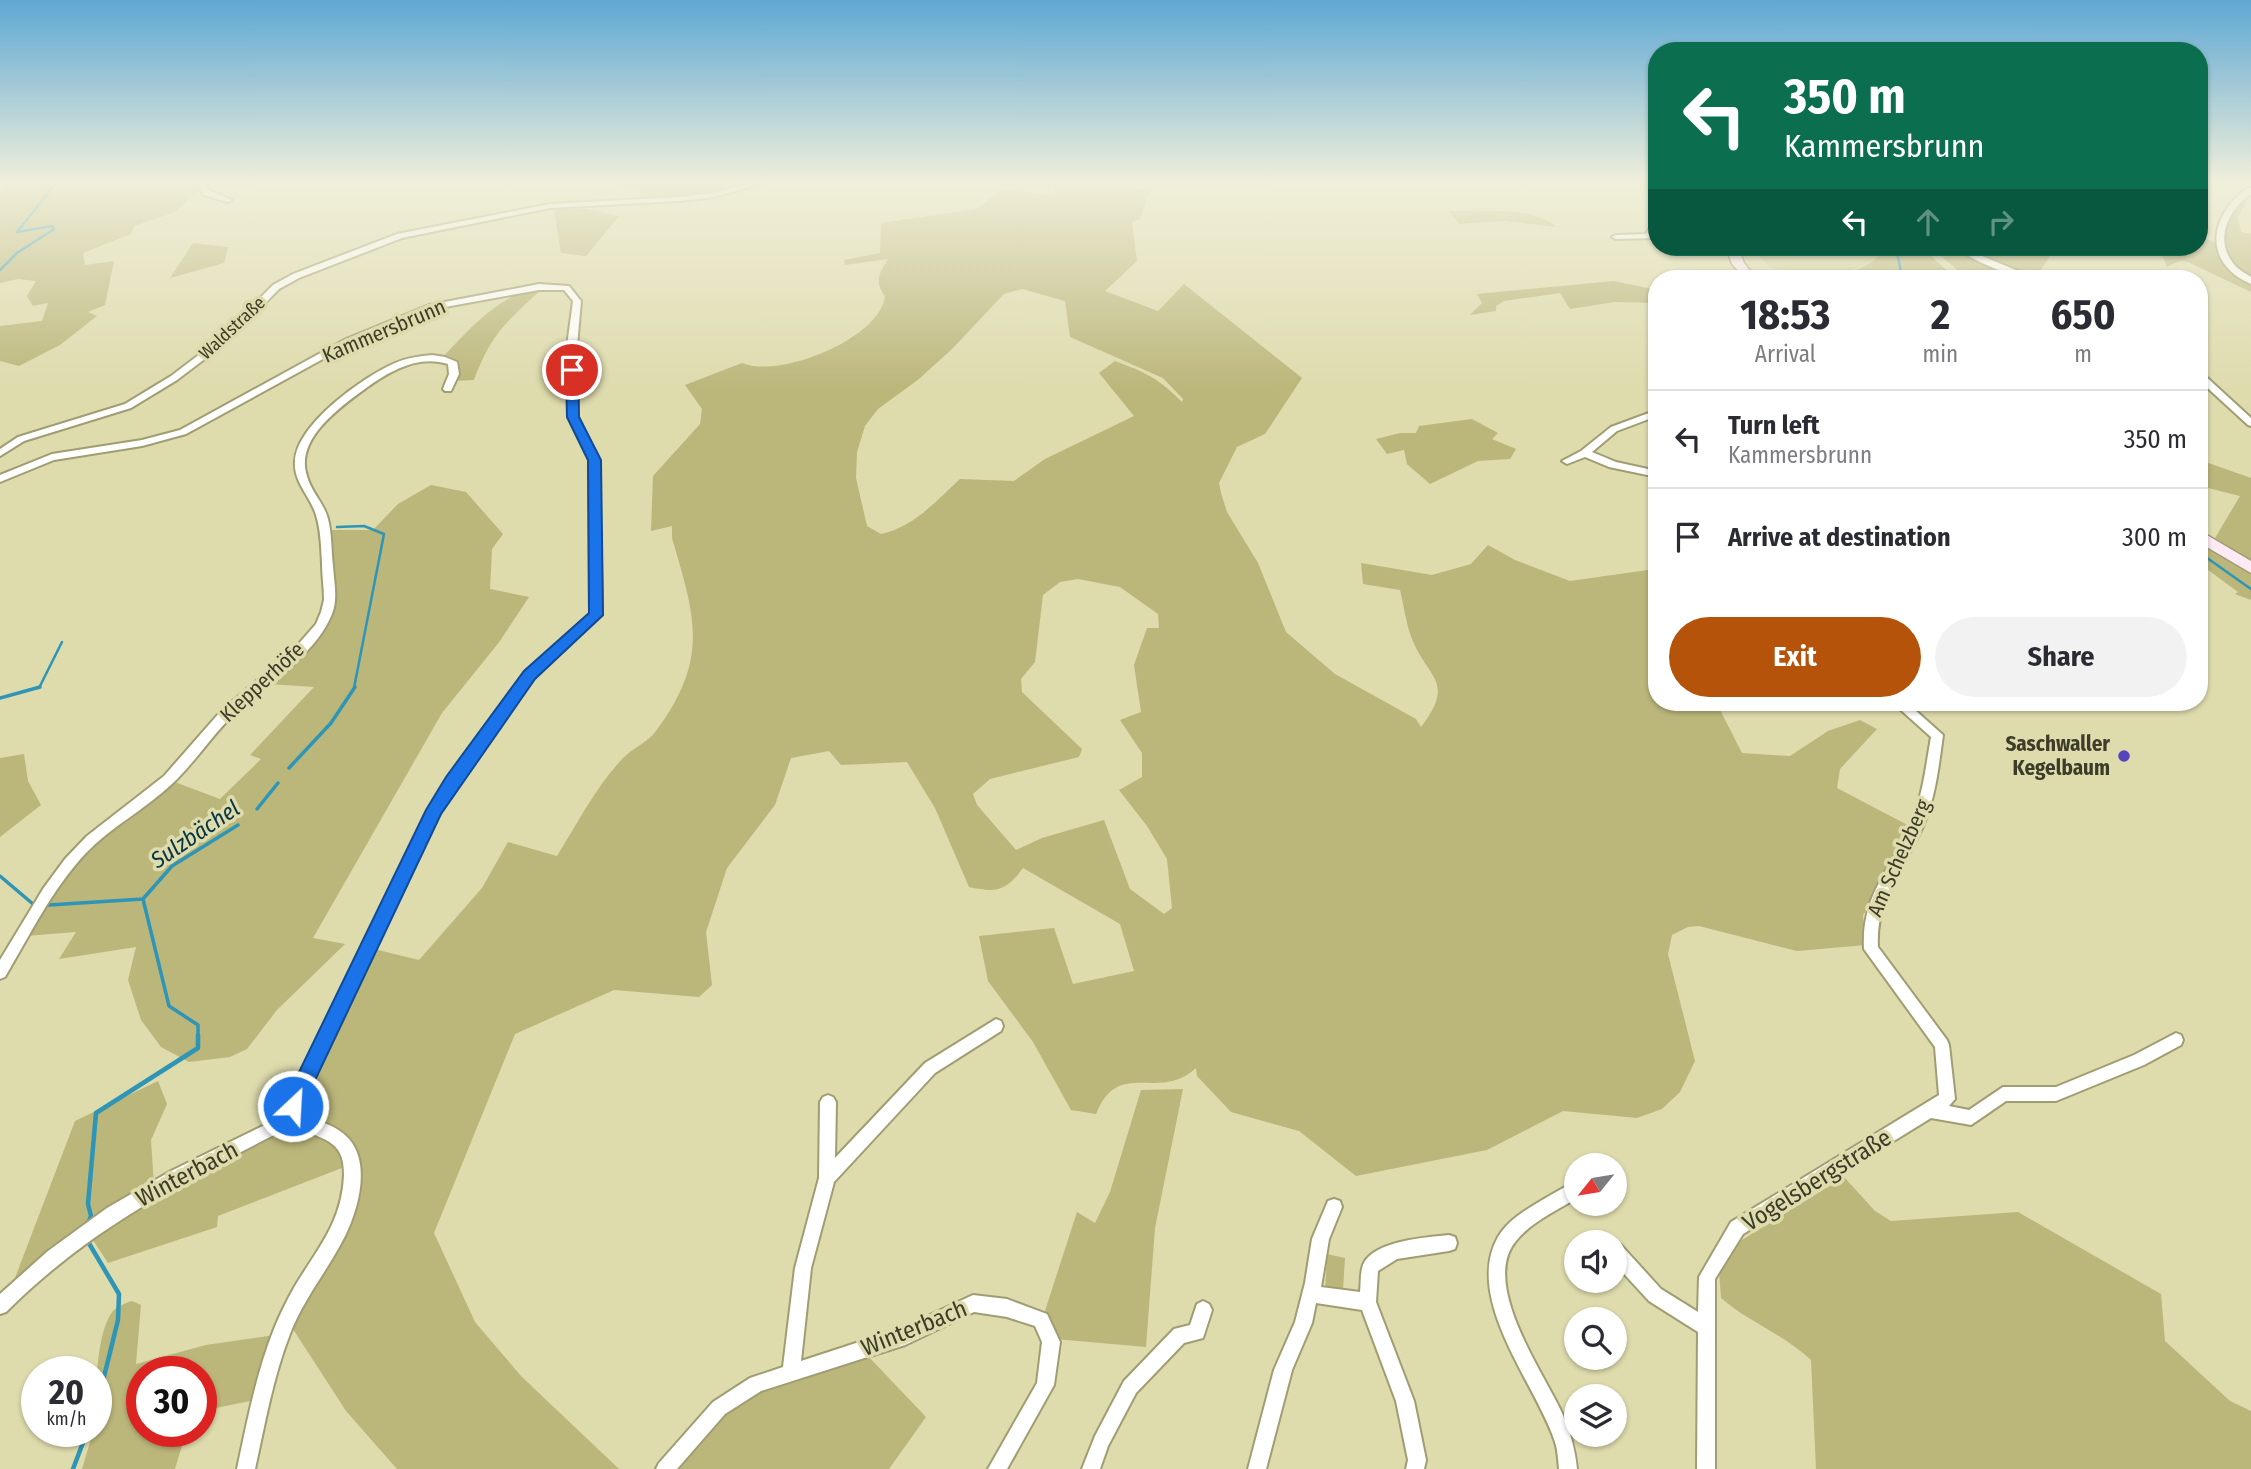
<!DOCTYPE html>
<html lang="en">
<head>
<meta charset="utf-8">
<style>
	:root { --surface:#fff; --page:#f2f2f3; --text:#2b2b33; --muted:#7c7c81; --line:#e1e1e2; --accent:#b45309 }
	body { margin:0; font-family:"Fira Sans Condensed",sans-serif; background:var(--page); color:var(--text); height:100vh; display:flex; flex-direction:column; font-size:26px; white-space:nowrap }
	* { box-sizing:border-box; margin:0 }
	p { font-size:23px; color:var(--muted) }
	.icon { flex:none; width:38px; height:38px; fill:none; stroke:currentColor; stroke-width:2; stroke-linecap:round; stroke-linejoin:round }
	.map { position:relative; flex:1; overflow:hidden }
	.sheet { position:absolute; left:1648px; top:270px; width:560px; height:441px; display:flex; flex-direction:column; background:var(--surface); border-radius:28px; box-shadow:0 2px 5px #0004 }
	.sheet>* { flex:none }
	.top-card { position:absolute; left:1648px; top:42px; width:560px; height:214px; border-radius:28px; box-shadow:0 2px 5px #0004; background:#0b6e4f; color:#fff; overflow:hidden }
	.needle { width:46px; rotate:240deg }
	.controls { position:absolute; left:1564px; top:1153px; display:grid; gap:14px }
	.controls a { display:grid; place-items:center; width:63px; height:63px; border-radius:50%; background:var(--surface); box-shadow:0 2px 5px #0004; font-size:35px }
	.speed { position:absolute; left:21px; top:1356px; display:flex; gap:14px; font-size:35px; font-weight:700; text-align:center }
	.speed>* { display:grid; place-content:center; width:91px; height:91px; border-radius:50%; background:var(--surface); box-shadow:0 2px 5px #0004; line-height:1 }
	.speed small { font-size:18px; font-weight:400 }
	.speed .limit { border:10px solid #d22; background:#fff; color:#111 }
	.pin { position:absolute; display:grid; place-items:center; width:60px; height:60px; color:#fff; margin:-30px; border:4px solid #fff; border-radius:50%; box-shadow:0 2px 7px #0007 }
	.me { position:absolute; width:77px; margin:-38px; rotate:25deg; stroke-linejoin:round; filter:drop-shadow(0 0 5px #0008) }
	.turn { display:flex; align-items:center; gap:24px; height:147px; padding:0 21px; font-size:32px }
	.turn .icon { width:91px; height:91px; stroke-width:2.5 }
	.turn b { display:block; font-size:49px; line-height:60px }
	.lanes { display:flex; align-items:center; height:66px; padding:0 21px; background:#0003; justify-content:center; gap:35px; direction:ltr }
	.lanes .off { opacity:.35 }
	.eta { display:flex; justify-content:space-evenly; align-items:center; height:119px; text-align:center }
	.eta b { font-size:42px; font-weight:700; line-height:49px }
	.action { display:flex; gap:14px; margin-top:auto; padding:14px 21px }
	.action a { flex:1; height:80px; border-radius:42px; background:var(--accent); color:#fff; font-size:28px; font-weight:700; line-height:80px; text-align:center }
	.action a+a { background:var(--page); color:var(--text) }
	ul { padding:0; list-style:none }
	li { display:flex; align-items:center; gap:21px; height:98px; padding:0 21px; border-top:2px solid var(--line) }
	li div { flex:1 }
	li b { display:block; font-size:26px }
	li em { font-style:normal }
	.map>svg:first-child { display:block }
	.built { fill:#d2ce99 }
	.green { fill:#bbb67a; fill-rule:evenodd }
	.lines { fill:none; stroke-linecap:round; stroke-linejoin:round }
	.stream-far2 { stroke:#2f95b7; stroke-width:2.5 }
	.stream-far1 { stroke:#2f95b7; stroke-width:3.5 }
	.stream { stroke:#2f95b7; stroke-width:4.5 }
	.minor-casing { stroke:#a09d72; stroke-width:4 }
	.secondary-casing { stroke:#a09d72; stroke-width:3 }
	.minor { fill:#fff; fill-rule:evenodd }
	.secondary { fill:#fceaf4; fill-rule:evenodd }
	.route { fill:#1a73e8; stroke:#114b97; stroke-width:2 }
	.poi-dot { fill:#5644bc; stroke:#dedbad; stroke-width:2.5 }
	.labels { text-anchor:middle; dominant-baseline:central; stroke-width:7; stroke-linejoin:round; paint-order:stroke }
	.far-street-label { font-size:18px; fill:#3d3c29; stroke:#dedbad }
	.street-label { font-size:21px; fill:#3d3c29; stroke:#dedbad }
	.poi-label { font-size:21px; font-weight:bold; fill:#3d3c29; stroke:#dedbad; text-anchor:end }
	.water-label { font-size:23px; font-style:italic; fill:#053442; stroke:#dedbad }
	.near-street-label { font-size:24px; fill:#3d3c29; stroke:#dedbad }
</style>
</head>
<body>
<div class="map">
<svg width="2251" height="1469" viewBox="0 0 2251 1469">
	<rect width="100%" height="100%" fill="#dedbad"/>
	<path class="built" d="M1753,247H1882L1879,257L1868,265L1822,278L1769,267Z"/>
	<path class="green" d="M10,182H209L175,212L134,226L131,234L83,253L85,265L114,261L105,305L88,312L97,316L60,345L19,366L0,361V326L42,321L48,303L33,306L27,296L36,281L18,279L0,283V195Z
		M620,182H761L739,189L639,205L641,187H618Z
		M1056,182H1124L1126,187L1150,190L1140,219L1132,222L1137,261L1105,291L1158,311L1184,284L1302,378L1265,434L1237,447L1219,483L1221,493L1227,512L1258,563L1286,632L1335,674L1416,719L1421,727C1456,681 1428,679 1412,639C1406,624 1404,606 1400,590L1363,584L1361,563L1432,575L1471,564L1488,545L1515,560L1570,581L1648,570L1657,497V702H1716L1742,753L1790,756L1828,731L1860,720L1877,729L1840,769L1837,788L1919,831L1863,915L1866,945L1797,951L1699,926L1688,927L1672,935L1668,954L1695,1061L1680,1092L1662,1109L1637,1118L1563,1111L1487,1150L1356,1176L1299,1131L1231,1112L1197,1076L1196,1068C1158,1103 1119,1057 1096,1114L1071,1110L1033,1042L988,981L979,936L1054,928L1073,984L1134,971L1120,924L1023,868C1006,891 996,893 969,887L935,808L907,762L841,765L829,751L791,758L775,805L727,868L706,932L712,985L699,997L614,990L515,1034L434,1233L475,1322L521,1376L619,1469H397L346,1411L291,1326L327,1264L355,1148C343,1127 326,1124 304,1119L300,1104L374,949L419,960L482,888L508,842L557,856C577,824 597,785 623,758C633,748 648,742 656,731C710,658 695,617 672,538V526L651,531L653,476L700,424L702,409L685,385L742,363C779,379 880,339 885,296C874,281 879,274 888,259L845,265L844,260L880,253L881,223L977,209L1003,189L1053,195ZM1022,289L1065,301L1070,337L1163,378L1183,399L1182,402C1158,378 1147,373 1115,361L1099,373L1134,416L1045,459L1014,481L960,479C936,501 914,527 881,534L867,526L856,478L857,452L865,426L878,409L919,379L952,349L1004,294ZM1078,579L1120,587L1158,614L1159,628H1147L1134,665L1141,712L1120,720L1142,753V777L1119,790L1147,826L1167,859L1172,908L1164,914L1130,889L1104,820L1042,838L1016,850L977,805L973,794L990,779L1079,757L1082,749L1022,692L1021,679L1035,662L1043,595L1060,582Z
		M2251,191L2238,218L2241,232L2251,234V292L2188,262L2180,261L2167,267L2159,247H2200V237L2217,243L2218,252L2225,262C2224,223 2225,220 2251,191Z
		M554,209H587L619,216L586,256L561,253Z
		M1449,211C1483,212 1528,205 1557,227L1505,221L1459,224Z
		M193,243L228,247L224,263L170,278Z
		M1883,247H1921L1952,275L1961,273L1930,247H1957L2026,278H1822C1843,274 1875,270 1883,247Z
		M1963,247H2056L2040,271L2050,278H2034Z
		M1614,281L1657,290V303L1615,302L1570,309L1560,293L1504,301L1496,306V311L1470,315L1482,303L1477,294Z
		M542,289C507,321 491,334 474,380L455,381C456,368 457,362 445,355C470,328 504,290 542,289Z
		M1472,419L1498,433L1492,439L1516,449L1510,459L1478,461L1430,484L1407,464L1404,450L1387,454L1376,439L1400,433H1416L1419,426Z
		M2200,460L2251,478V561L2215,538L2240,496L2200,486Z
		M431,485L466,492L503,534L492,549L490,589L529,597L500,641L442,713L313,938L345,944L277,1010L247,1049L230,1057L189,1062L161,1047L141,1020L128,980L136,947L59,959L76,932L26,936L55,887L87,847L172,781L220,799L261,759L250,755L314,687L268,684L323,627L333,590L331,530H373L398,504Z
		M2200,541L2251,573V600L2235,594L2238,592L2200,564Z
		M24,754L28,781L41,805L0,837V758Z
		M158,1081L167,1104L151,1140L154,1186L10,1291L75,1121Z
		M1183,1089L1155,1228L1146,1347L1055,1339L1044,1314L1077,1212L1095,1223L1110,1192L1141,1090Z
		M300,1132C331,1135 334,1139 347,1166L218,1216L217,1227L108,1263L89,1234C145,1199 235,1139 300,1132Z
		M1844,1177L1875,1211L1891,1221L2018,1212L2161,1294L2165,1341L2230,1401L2251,1411V1469H1816L1811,1360C1782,1333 1750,1323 1721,1298L1719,1272L1737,1243Z
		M1327,1254L1345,1258L1343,1290L1325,1293Z
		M132,1301L141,1305L136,1364L206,1345L275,1335L255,1400L201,1411V1372H142V1432H186L175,1469H82L93,1432H96C96,1402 94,1335 113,1311C117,1306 126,1303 132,1301Z
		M867,1355L926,1417L889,1469H672L695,1438L756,1388Z"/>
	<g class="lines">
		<path class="stream-far2" d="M0,270L17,253L54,229L52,226L17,232L57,182
			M1858,278L1902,277L1897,252L1905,247
			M337,527L364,526L384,534L354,688
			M2200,553L2251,589
			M39,688L62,642"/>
		<path class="stream-far1" d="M0,698L40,687
			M289,768L331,723L355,687
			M257,809L278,783
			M0,876L33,904
			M49,905L143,899
			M198,1037V1025L169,1006L143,899L172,866L238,825"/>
		<path class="stream" d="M87,1226L91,1216L88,1204L96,1113L198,1048V1035
			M87,1240L119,1294L118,1320L96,1409
			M73,1469L87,1432"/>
		<defs>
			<path id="minor" d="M195,182H203L210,191L232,200L228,202L204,195Z
				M754,182H768L714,197L680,201L550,208L402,238L299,278L279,289L227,342L177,380L131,408L24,441L0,456V449L18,437L125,404L171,376L221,338L273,285L293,274L397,234L550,204L680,197L714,193Z
				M2248,188H2251V194C2229,209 2214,239 2233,263C2237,269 2245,273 2251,277V284C2202,263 2209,215 2248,188Z
				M1654,220H1657V229L1652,238L1616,239L1612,237L1616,235L1646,234Z
				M1956,247H1965L1977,254L2035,278C2014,279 1972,261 1956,247Z
				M539,284L569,286L581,301L577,346L578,417L599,460L602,615L533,678L440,813L296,1116C313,1118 337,1125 349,1139C371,1164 358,1210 345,1236C328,1270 304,1298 290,1334C273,1377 265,1424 255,1469H237C247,1422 256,1374 274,1329C280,1314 287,1300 295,1286C318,1248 342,1222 344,1175C344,1159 341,1148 326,1140C310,1131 291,1128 274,1135C174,1186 86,1232 6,1312L0,1314V1294L48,1251L107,1208L171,1171L279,1118L430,806L525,672L590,614L589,460L568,417L567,346L573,301L564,290H539L434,309L352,343L186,434L142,446L54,460L0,482V475L52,454L142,440L180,430L346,339L429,305Z
				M432,355L445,357L457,362L459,374L451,391H445L443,389L449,374L448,364C419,355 392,370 369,386C343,405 294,438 307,476C311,492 324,503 328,519C332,534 331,551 333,566C334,582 338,599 332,614C315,655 272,680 240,708C215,731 197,760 173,783C146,809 112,826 86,853C52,889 30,935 5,977L0,979V960L43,889L65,859L87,836L164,776L221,711L295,648L316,624L321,612L324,600C324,588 322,576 322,563C321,547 321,531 316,515C311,497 293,482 295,461C297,424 363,377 395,363C407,358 419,356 432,355Z
				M2200,373L2203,374L2251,418V426L2248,425L2200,381Z
				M1657,410V416L1617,431L1592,452L1616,462L1657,471V477L1609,467L1585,457L1567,464L1562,461L1581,451L1611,427Z
				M1892,702H1906L1943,735C1939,764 1936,794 1925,821C1908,866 1875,895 1878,947L1947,1040L1949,1045L1955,1099L1949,1106L1969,1110L2003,1087H2056L2134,1055L2176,1033L2181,1035L2183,1040L2181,1045L2144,1065L2056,1101H2006L1971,1125L1931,1118L1743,1234L1715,1279V1469H1697L1698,1332L1649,1301L1615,1264V1243L1621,1245L1661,1289L1698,1312L1699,1277L1731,1222L1939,1095L1935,1047L1864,949C1861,892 1893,869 1912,821C1923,794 1926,765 1931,737Z
				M996,1019L1001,1021L1003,1026L1001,1031L935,1073L834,1182L811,1268L801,1361L902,1328L973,1295L1007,1299L1047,1314L1060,1342L1054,1385L1007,1469H988L1037,1383L1042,1342L1035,1326L1007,1317L974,1312L905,1345L761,1391L725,1414L677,1469H656L659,1463L713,1402L750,1378L783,1367L795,1268L819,1178L820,1102L823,1097L828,1095L833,1097L836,1102L835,1158L925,1063Z
				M1577,1181V1198C1556,1211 1531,1222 1516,1241C1480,1283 1543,1372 1562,1413C1570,1431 1575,1449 1577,1469H1559C1558,1460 1558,1451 1555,1442C1536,1384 1463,1299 1498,1237C1508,1220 1527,1209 1544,1199C1555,1193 1565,1186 1577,1181Z
				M1334,1199L1340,1201L1342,1207L1329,1239L1321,1287L1360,1292C1361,1284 1360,1273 1363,1265C1372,1241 1427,1237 1449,1235L1455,1237L1457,1243L1455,1249L1449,1251L1397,1259L1378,1271L1376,1302L1414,1401L1426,1460L1424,1469H1406L1408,1460L1396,1401L1362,1310L1316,1303L1312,1323L1292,1370L1266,1469H1248L1274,1370L1295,1322L1305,1283L1312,1239L1328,1201Z
				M1203,1301L1209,1304L1212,1310L1203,1338L1184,1343L1136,1393L1108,1446L1100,1469H1082L1095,1436L1124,1381L1174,1329L1190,1325L1197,1304Z"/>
			<path id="secondary" d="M1726,247H1738L1744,263L1756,278H1744L1732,264Z
				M2200,531L2251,561V573L2200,543Z"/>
		</defs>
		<use href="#minor" class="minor-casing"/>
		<use href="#secondary" class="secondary-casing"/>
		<use href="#minor" class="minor"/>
		<use href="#secondary" class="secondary"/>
	</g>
	<linearGradient id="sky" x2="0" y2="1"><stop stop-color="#5ea8d4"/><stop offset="0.47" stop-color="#f0efda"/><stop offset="1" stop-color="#f0efda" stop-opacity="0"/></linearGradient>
	<rect width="2251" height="388" fill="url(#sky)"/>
	<path class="route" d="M572,366L578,370L579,417L601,460L603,615L535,679L441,814L300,1112L293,1115L286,1112L283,1106L286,1099L426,810L446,777L524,671L589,613L588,460L567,417L566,370Z"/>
	<circle class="poi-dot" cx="2124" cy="756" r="7"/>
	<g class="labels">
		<g class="far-street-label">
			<text transform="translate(232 328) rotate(-43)">Waldstraße</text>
		</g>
		<g class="street-label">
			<text transform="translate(384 331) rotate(-23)">Kammersbrunn</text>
			<text transform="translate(262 682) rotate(-43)">Klepperhöfe</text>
			<text transform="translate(1899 858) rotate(-66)">Am Schelzberg</text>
		</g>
		<g class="poi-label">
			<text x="2110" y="744">Saschwaller<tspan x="2110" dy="24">Kegelbaum</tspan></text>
		</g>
		<g class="water-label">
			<text transform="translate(195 834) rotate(-34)">Sulzbächel</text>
		</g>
		<g class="near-street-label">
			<text transform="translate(187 1174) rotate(-28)">Winterbach</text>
			<text transform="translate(1817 1180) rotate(-32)">Vogelsbergstraße</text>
			<text transform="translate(914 1328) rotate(-22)">Winterbach</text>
		</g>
	</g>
</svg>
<div class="controls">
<a><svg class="needle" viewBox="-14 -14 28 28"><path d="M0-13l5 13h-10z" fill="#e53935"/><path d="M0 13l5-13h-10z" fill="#7c7c81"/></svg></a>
<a><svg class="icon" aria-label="sound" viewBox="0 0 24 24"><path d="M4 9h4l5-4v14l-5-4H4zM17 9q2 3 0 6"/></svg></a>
<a><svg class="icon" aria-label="search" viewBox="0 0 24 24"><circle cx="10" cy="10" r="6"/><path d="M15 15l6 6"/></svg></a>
<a><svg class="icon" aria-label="layers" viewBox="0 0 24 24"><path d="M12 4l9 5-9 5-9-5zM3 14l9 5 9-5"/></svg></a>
</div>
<div class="speed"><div>20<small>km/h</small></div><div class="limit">30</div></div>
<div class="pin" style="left:572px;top:370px;background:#d93025"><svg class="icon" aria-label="arrive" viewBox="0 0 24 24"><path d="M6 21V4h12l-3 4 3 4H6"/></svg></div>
<svg class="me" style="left:293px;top:1106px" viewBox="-20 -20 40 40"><circle r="17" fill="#1a73e8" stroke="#fff" stroke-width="3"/><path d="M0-11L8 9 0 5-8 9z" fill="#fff"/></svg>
<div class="top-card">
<div class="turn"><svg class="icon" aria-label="left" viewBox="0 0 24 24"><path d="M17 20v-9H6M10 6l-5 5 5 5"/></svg><div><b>350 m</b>Kammersbrunn</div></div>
<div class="lanes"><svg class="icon" aria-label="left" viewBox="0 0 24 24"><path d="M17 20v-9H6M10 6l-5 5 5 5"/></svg><svg class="icon off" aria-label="ahead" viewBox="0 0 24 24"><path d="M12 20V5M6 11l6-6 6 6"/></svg><svg class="icon off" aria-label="right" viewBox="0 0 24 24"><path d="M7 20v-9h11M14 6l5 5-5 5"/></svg></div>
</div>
<section class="sheet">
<div class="eta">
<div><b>18:53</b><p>Arrival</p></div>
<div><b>2</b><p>min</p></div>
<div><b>650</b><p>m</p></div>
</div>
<ul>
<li><svg class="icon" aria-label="left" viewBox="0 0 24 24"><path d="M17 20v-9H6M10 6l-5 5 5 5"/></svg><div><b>Turn left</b><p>Kammersbrunn</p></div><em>350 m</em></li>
<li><svg class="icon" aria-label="arrive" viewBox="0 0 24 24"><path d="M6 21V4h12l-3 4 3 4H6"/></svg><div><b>Arrive at destination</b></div><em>300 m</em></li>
</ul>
<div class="action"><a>Exit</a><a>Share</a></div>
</section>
</div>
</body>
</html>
